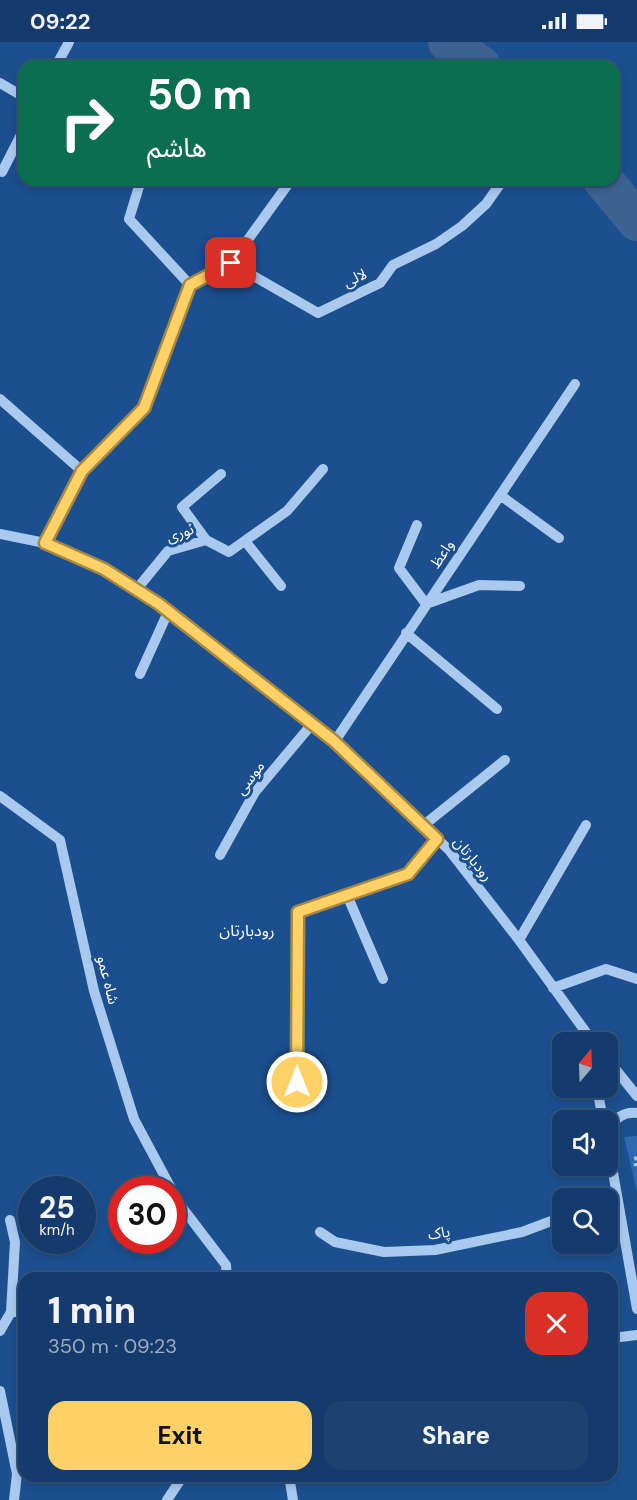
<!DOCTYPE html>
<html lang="en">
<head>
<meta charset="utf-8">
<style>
	:root { --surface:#143b6b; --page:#1d4271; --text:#f1f3f6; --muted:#9dadc1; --line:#33557e; --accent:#ffd166 }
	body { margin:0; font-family:"DM Sans","Noto Sans Arabic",sans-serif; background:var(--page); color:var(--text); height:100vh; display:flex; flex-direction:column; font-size:22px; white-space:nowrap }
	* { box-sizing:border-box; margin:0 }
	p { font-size:20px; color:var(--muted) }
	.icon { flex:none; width:33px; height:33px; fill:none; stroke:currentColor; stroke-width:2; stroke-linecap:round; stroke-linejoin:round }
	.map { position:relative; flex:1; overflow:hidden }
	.details { position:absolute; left:18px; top:1230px; width:600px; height:210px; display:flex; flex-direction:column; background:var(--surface); border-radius:18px; box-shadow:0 3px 9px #0003,0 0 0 2px var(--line) }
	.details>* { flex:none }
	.hud { position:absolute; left:18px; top:18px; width:602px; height:126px; border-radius:18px; box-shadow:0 3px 9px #0003,0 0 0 2px var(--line); background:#0b6e4f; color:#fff; overflow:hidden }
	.needle { width:39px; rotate:19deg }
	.controls { position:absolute; left:552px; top:990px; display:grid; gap:12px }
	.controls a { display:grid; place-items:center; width:66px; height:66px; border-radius:12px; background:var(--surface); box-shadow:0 3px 9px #0003,0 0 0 2px var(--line); font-size:30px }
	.speed { position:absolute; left:18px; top:1134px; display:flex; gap:12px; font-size:30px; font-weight:700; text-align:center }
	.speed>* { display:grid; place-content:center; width:78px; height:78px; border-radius:50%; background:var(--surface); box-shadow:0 3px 9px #0003,0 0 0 2px var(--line); line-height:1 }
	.speed small { font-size:15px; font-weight:400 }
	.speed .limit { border:9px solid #d22; background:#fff; color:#111 }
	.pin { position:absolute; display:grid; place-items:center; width:51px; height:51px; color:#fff; margin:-26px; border-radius:12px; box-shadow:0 3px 9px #0006 }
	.me { position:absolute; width:66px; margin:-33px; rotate:0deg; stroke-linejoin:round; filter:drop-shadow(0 0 4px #0008) }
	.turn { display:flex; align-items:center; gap:21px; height:126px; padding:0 30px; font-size:27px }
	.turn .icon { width:78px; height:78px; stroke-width:2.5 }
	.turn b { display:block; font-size:42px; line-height:51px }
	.round { display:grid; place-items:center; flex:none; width:63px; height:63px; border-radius:18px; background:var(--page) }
	.head { display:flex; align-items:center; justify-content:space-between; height:102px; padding:0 30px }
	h1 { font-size:36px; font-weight:800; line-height:45px }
	.primary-button { display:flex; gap:12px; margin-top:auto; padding:12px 30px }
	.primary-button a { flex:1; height:69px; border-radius:18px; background:var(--accent); color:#111; font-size:24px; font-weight:800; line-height:69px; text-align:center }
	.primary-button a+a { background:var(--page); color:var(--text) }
	.status { display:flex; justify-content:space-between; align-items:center; height:42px; padding:0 30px; background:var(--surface); direction:ltr }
	.status svg { height:16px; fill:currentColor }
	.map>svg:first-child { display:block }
	.green { fill:#2e69ad }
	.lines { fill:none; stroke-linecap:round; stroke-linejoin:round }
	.river { stroke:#3c6290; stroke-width:40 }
	.path { stroke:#a9c9ee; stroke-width:4; stroke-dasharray:3 4.5; stroke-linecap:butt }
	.minor { stroke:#a9c9ee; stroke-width:10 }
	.route-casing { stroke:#a68842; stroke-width:15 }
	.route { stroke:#ffd166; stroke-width:10 }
	.labels { text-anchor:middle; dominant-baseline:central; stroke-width:6; stroke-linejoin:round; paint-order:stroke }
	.street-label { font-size:15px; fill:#fff; stroke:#1b4f8f }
	.neighbourhood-label { font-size:16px; fill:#fff; stroke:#1b4f8f }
</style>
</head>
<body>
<div class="status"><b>09:22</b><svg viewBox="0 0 49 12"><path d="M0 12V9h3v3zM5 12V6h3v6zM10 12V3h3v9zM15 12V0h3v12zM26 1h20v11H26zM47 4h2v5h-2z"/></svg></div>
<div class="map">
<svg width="637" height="1458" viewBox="0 0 637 1458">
	<rect width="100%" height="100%" fill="#1b4f8f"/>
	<path class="green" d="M637,1094V1150L624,1095Z"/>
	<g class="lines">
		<path class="river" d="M448,0L481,24
			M603,138L637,179"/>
		<path class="path" d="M637,1116L634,1117L637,1127"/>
		<path class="minor" d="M56,24L69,0
			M0,41L24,55
			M2,130L24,87
			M141,138L129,177L190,243
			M231,221L318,271L380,241L393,223L436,202L462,184L486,162L503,138
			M0,357L82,429
			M500,453L559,496
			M417,483L399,526L426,562L479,543L520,544
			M0,492L45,501L104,527L159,562L335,699L449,808L519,898L593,1000
			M206,498L182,465L221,432
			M245,499L281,544
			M45,501L82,429L144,366L190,243L231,221L291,138
			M136,548L168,509L206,498L229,510L287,469L323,427
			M406,591L497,667
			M140,632L168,570
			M335,699L575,342
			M0,754L60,798L94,949L134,1077L172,1148
			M424,783L505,718
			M220,813L255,750L312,682
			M347,853L383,937
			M519,898L586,783
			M553,946L606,927L637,937
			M608,1018L637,1054
			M597,1046L603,1078
			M297,1062L298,870L408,832L437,797
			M608,1088C615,1077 623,1069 637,1071
			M608,1102L637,1267
			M172,1148L181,1164L226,1223L227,1236
			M10,1178L15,1200L11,1270H24
			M320,1190L335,1200L384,1210L435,1208L522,1190L562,1175
			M0,1289L11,1270
			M612,1296L637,1293
			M0,1349L17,1432L14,1458
			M289,1434L293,1458
			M167,1458L183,1434"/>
	</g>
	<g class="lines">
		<defs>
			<path id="route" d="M231,221L190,243L144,366L82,429L45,501L104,527L159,562L334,699L437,797L408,832L298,870L297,1040"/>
		</defs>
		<use href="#route" class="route-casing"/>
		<use href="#route" class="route"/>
	</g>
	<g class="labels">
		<g class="street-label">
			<text transform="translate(355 236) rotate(-26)">لالی</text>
			<text transform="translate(180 491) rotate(-20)">نوری</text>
			<text transform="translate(442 512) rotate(-56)">واعظ</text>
			<text transform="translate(250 736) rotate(-53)">موسی</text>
			<text transform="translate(473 817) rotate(51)">رودبارتان</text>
			<text transform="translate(108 938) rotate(76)">شاه عمو</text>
			<text transform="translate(439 1191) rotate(-8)">پاک</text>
		</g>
		<g class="neighbourhood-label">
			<text x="247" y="888">رودبارتان</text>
		</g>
	</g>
</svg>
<div class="controls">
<a><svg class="needle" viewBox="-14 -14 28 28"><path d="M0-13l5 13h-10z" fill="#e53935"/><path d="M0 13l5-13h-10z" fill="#9dadc1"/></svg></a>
<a><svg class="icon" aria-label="sound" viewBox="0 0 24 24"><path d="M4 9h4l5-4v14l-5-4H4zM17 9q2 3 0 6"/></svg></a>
<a><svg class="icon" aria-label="search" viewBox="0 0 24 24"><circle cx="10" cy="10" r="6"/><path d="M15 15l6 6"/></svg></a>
</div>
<div class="speed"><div>25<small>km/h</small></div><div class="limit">30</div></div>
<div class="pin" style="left:231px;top:221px;background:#d93025"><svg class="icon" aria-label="arrive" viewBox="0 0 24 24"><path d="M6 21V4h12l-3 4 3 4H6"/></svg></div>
<svg class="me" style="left:297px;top:1040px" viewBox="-20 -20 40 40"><circle r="17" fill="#ffd166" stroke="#fff" stroke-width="3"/><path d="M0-11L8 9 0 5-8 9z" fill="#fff"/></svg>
<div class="hud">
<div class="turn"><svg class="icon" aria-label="right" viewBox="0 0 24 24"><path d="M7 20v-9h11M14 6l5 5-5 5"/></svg><div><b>50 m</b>هاشم</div></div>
</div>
<section class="details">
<div class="head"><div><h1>1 min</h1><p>350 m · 09:23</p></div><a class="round" style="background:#d93025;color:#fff"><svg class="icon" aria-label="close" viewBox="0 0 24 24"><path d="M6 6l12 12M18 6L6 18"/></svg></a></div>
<div class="primary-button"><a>Exit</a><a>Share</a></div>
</section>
</div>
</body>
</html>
